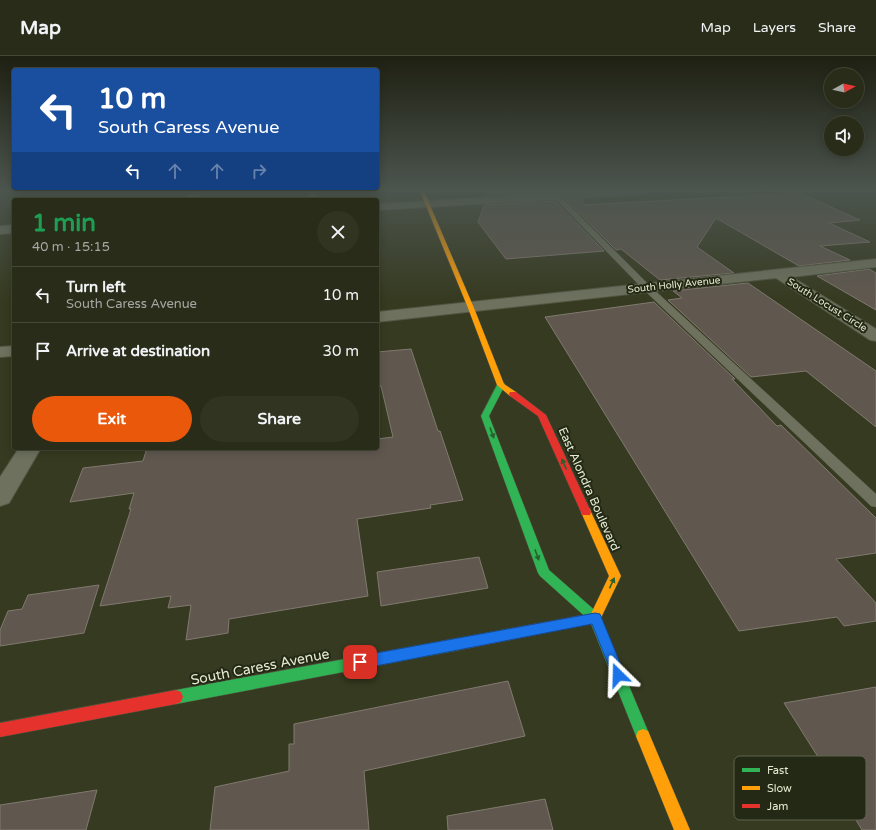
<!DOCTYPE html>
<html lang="en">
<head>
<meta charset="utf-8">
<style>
	:root { --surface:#282c18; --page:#303421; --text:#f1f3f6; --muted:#a5a7a2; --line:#444837; --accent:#ea580c }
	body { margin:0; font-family:"Varela Round",sans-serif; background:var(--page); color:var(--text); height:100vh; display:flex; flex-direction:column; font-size:15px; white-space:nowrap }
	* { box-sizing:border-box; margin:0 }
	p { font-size:13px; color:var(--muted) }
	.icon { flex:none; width:22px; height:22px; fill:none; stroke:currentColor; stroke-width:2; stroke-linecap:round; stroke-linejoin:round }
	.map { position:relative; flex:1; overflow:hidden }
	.side { position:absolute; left:12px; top:142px; width:367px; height:252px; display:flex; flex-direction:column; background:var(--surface); border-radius:4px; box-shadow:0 2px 10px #0003,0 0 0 1px var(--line) }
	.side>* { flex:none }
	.hud { position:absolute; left:12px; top:12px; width:367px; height:122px; border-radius:4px; box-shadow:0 2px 10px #0003,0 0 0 1px var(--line); background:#1a4fa0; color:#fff; overflow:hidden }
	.needle { width:26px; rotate:82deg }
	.buttons { position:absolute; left:824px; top:12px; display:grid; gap:8px }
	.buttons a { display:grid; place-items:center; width:40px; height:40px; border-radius:50%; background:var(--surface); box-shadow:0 2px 10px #0003,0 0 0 1px var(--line); font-size:20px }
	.pin { position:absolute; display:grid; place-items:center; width:34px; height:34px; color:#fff; margin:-17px; border-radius:8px; box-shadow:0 2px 6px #0006 }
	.me { position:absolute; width:44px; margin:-22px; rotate:338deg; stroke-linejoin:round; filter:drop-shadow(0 0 3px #0008) }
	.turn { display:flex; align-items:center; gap:14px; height:84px; padding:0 20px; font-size:18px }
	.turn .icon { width:52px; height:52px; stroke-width:2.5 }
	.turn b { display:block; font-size:28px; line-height:34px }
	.lanes { display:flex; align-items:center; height:38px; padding:0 20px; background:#0003; justify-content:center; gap:20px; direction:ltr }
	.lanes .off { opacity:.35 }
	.round { display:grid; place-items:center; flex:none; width:42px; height:42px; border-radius:21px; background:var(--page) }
	.summary { display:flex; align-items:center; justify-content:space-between; height:68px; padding:0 20px }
	h1 { font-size:24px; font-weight:800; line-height:30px; color:#1e9e55 }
	.primary-button { display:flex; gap:8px; margin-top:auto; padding:8px 20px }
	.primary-button a { flex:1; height:46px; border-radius:24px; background:var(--accent); color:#fff; font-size:16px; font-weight:800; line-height:46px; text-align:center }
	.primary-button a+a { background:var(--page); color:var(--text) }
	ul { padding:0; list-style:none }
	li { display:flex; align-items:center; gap:12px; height:56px; padding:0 20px; border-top:1px solid var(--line) }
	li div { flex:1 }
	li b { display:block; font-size:15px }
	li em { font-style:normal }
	header { display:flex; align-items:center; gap:24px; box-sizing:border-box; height:56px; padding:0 20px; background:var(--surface); border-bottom:1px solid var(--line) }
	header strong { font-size:19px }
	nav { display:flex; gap:22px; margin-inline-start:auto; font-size:14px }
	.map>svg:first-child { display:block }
	.building { fill:#60584f; stroke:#817970 }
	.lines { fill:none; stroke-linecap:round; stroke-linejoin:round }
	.lane-casing { stroke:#525541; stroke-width:1 }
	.street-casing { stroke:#525541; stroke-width:2 }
	.fast-casing { stroke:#525541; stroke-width:1 }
	.slow-casing { stroke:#525541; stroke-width:1 }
	.jam-casing { stroke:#525541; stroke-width:1 }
	.lane { fill:#6d715e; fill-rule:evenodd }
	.street { fill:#6d715e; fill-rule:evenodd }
	.fast { fill:#30b455; fill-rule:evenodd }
	.slow { fill:#ff9f0a; fill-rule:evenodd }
	.jam { fill:#e5322d; fill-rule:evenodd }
	.oneway { fill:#29612f }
	.route { fill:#1a73e8; stroke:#114b97 }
	.labels { text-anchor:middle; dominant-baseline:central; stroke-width:4; stroke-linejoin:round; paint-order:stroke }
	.far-street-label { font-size:10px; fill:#e5ecd2; stroke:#242915 }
	.street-label { font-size:12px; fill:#e5ecd2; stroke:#242915 }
	.near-street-label { font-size:14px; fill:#e5ecd2; stroke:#242915 }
	.key { fill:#242915; stroke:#5e644e; stroke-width:1 }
	.key-label { font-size:11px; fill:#e5ecd2 }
</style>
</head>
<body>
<header>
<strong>Map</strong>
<nav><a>Map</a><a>Layers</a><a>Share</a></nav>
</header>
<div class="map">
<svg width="876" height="774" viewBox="0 0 876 774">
	<rect width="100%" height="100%" fill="#363a20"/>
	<path class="building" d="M489,135H547V136L487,140Z
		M800,137L860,164L829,167L870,186L820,190L850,204L799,210L716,162L697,191L734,217L660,224L621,193L616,194L566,144L582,143L583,149Z
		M555,145L604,195L506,203L478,166L484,149Z
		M869,213L876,217V254L817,220Z
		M748,227L876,315V371L806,315L751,321L668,244L682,242L673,235Z
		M654,246L735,323H732L777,370L781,369L876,462V497L836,503L876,547V565L844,570L837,561L739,575L545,261Z
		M411,293L438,375H440L463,444L430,449L431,452L357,463L368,540L229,563L228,577L186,584L191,549L168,552L171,540L100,550L131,453H129L134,437L70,446L83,412L143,405L147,392H377V383L393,381L381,330L377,331V296Z
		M479,501L488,532L381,550L377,516Z
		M99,529L84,577L0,590V574L8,555L22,553L28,539Z
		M508,625L525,680L364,715L369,774H210L215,731L289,715V688H294V668Z
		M876,631V774H862L841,739H842L784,647Z
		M97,734L86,774H0V749Z
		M545,743L553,774H448L447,760Z"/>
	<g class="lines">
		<defs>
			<path id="lane" d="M310,135H316L315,144H309Z
				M548,135H555L650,230L876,438V451L871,450L644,234Z"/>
			<path id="street" d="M192,135H202L196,144H186Z
				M584,135H649L644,138L377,154V148Z
				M14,169V177L0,178V170Z
				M876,203V211L792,221L876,273V285L870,284L776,222L377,266V256Z
				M14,290V300L0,301V291Z
				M19,392H41L9,447L0,450V421Z"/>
			<path id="fast" d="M498,327H504L505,329L489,360L549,514L599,558L650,680L648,685L643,687L638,685L590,565L540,520L538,517L481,360Z
				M459,582L464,584L465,588L464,592L459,594L176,648L171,646L169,641L171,636L176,634Z"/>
			<path id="slow" d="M420,135H424L474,252L504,328L516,336L517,338L516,340H510L497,329L468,252Z
				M586,452L590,453L591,456L621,520L599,566L595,567L591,566L589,562L609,520L581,456L582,453Z
				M643,673L648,675L690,774H674L636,680L638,675Z"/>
			<path id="jam" d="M510,336H516L546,359L591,456L590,459H582L581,456L538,360L510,340L509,338Z
				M595,557L599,558L601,562L599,566L595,567L459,594L454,592L453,588L454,584L459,582Z
				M176,634L181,636L183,641L181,646L176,648L0,681V667Z"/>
		</defs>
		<use href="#lane" class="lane-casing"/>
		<use href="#street" class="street-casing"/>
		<use href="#fast" class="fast-casing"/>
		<use href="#slow" class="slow-casing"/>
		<use href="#jam" class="jam-casing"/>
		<use href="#lane" class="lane"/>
		<use href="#street" class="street"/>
		<use href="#fast" class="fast"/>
		<use href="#slow" class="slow"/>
		<use href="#jam" class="jam"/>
	</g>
	<defs><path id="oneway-solid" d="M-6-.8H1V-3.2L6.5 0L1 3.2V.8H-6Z"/></defs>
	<g class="oneway">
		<use href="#oneway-solid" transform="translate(492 377) rotate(70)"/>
		<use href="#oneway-solid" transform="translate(564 408) rotate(-114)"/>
		<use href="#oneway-solid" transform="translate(537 499) rotate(70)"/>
		<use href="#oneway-solid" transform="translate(612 527) rotate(-65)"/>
	</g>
	<linearGradient id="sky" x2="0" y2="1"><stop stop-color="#1e2012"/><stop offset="0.55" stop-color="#4c554e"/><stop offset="1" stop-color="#4c554e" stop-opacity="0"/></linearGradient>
	<rect width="876" height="244" fill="url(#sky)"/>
	<path class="route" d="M595,557L600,558L625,619L623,623L618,625L614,623L592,568L360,613L356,611L354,606L356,602L360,600Z"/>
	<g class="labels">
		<g class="far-street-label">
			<text transform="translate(674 229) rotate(-6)">South Holly Avenue</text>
			<text transform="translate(827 249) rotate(32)">South Locust Circle</text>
		</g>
		<g class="street-label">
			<text transform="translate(589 433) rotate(66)">East Alondra Boulevard</text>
		</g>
		<g class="near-street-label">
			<text transform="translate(260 611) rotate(-11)">South Caress Avenue</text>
		</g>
	</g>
	<rect x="734" y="700" width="132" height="64" rx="6" class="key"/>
	<rect x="742" y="712" width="18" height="4" fill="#30b455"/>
	<rect x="742" y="730" width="18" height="4" fill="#ff9f0a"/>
	<rect x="742" y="748" width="18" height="4" fill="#e5322d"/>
	<g class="key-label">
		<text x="767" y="718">Fast</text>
		<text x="767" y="736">Slow</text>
		<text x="767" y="754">Jam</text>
	</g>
</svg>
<div class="buttons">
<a><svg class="needle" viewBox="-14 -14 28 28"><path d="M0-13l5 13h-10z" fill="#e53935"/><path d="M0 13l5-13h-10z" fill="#a5a7a2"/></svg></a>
<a><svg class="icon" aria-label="sound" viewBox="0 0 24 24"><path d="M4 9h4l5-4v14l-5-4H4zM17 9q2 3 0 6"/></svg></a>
</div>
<div class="pin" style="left:360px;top:606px;background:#d93025"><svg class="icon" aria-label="arrive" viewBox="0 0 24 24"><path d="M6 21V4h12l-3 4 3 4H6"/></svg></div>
<svg class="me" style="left:618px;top:619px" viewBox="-20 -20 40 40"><path d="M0-17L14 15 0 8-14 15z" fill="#1a73e8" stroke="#fff" stroke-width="4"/></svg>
<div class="hud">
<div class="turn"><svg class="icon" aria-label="left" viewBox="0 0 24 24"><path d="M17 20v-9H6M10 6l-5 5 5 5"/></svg><div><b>10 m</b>South Caress Avenue</div></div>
<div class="lanes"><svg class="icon" aria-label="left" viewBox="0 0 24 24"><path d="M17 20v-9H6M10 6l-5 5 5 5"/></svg><svg class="icon off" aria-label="ahead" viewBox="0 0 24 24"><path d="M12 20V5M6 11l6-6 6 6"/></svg><svg class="icon off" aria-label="ahead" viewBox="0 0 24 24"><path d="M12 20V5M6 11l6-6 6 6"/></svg><svg class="icon off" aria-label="right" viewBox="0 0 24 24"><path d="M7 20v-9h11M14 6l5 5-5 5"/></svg></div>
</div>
<section class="side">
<div class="summary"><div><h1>1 min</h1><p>40 m · 15:15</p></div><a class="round"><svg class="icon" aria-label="close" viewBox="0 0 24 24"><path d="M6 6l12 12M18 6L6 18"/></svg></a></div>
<ul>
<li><svg class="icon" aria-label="left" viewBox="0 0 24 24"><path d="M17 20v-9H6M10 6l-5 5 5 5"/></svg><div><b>Turn left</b><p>South Caress Avenue</p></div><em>10 m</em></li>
<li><svg class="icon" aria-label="arrive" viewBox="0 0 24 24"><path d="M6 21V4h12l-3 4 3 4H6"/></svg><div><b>Arrive at destination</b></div><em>30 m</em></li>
</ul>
<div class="primary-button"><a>Exit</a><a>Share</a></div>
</section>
</div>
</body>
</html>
